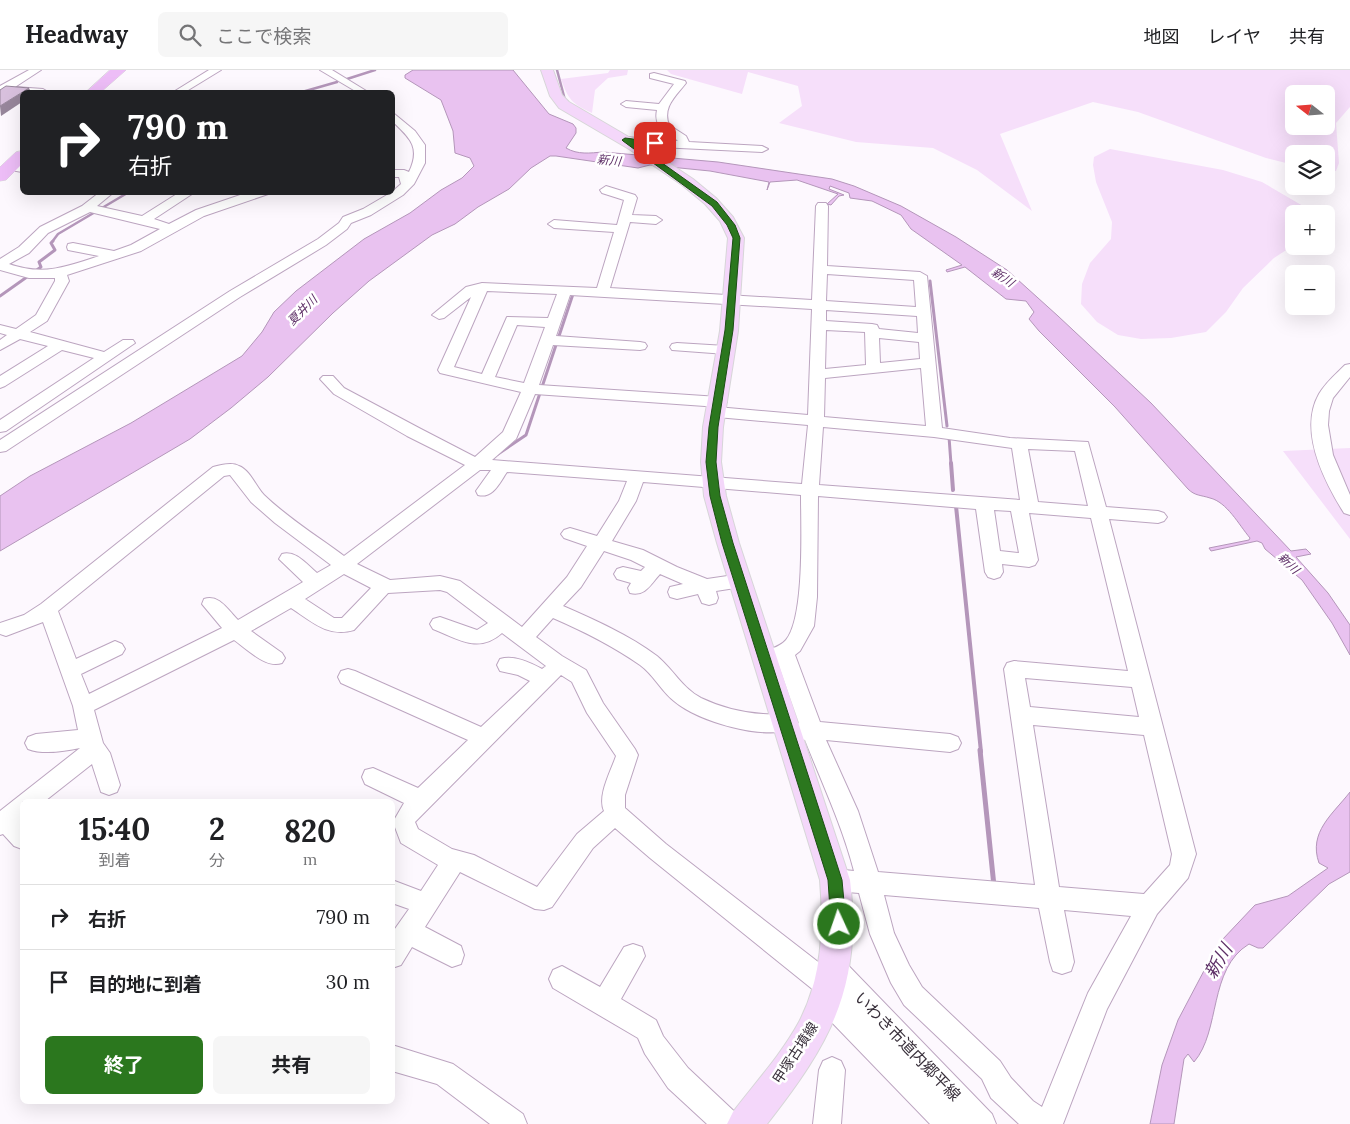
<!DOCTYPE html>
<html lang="ja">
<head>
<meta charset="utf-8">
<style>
	:root { --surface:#fff; --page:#f6f6f6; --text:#202124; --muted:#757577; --line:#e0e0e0; --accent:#2b771e }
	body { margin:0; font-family:Lora,"Noto Sans JP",serif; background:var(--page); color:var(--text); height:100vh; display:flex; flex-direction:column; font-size:19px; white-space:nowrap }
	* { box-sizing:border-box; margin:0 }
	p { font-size:16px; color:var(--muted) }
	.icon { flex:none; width:28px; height:28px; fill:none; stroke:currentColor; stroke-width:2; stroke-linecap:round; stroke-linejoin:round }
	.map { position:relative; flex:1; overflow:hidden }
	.sheet { position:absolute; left:20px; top:729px; width:375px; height:305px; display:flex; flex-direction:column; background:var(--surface); border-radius:8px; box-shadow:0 5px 20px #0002 }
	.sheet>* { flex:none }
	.banner { position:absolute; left:20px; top:20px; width:375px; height:105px; border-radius:8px; box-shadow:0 5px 20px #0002; background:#202124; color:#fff; overflow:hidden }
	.needle { width:32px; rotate:287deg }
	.fabs { position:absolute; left:1285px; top:15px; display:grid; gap:10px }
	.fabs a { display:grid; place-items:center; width:50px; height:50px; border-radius:8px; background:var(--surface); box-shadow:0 5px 20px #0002; font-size:25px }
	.pin { position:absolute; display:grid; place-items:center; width:42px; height:42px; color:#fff; margin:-21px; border-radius:10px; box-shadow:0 2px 8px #0006 }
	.me { position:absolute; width:55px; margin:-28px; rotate:357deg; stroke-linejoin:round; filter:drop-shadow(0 0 4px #0008) }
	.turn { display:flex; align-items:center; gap:18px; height:105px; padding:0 25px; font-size:22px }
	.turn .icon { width:65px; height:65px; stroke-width:2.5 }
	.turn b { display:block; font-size:35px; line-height:42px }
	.eta { display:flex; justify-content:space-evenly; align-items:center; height:85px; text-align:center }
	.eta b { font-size:30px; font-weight:700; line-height:35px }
	.primary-button { display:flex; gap:10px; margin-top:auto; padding:10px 25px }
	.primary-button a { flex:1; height:58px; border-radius:8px; background:var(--accent); color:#fff; font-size:20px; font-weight:700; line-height:58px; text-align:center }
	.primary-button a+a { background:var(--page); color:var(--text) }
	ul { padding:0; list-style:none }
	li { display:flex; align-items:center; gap:15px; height:65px; padding:0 25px; border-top:1px solid var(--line) }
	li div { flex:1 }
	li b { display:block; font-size:19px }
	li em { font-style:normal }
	header { display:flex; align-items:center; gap:30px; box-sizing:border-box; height:70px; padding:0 25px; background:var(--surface); border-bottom:1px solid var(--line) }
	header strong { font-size:24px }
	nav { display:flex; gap:28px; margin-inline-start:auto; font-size:18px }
	.search { width:350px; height:45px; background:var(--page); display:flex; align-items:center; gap:12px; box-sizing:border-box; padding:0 18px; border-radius:8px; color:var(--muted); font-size:19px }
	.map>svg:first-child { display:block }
	.green { fill:#f6dffa; fill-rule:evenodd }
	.water { fill:#e9c2f0; stroke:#b496ba }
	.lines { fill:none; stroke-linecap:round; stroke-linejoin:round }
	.stream-far3 { stroke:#b496ba; stroke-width:2.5 }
	.stream-far2 { stroke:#b496ba; stroke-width:3 }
	.stream-far1 { stroke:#b496ba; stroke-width:4 }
	.stream { stroke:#b496ba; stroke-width:5 }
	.minor-casing { stroke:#bca5c0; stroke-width:2 }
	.major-casing { stroke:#d7d6d8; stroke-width:2 }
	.highway-casing { stroke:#d7d6d8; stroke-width:1 }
	.minor { fill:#fff; fill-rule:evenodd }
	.major { fill:#f4d7fa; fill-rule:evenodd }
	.highway { fill:#edbdf7; fill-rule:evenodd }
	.shaded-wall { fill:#97869b }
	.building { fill:#d8c0dd; stroke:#97869b }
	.route { fill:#2b771e; stroke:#1c4d14 }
	.labels { text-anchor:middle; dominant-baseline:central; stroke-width:5; stroke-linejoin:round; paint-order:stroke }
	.far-water-label { font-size:12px; font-style:italic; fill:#5d2e66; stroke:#fff }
	.street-label { font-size:14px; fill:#39303b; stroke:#fff }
	.near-street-label { font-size:16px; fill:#39303b; stroke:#fff }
	.near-water-label { font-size:18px; font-style:italic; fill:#5d2e66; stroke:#fff }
</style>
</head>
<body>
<header>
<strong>Headway</strong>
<div class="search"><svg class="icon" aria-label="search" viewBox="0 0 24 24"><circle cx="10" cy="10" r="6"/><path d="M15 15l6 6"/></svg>ここで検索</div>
<nav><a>地図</a><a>レイヤ</a><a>共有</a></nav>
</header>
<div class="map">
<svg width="1350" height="1054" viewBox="0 0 1350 1054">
	<rect width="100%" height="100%" fill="#fdf8fe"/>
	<path class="green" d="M610,0H628L627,5L608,8L595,20L592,43C572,34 568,29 561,9L608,3Z
		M667,0H1350V37L1336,53L1339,93L1336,101L1326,100V84H1294V95L1266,88L1138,42L1093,32L1000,64L1032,141L977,100L933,78L856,72L779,53L802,36L798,16L748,2L742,24L671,4ZM1294,24H1326V56H1294Z
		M1110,79L1223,100L1262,112L1303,136L1304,144H1294V175L1274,188L1243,218L1226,242L1206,262L1171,268L1141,269L1118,265L1097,252L1081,234L1082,214L1090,193L1111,169L1112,152L1096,112L1093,95L1094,87Z
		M1350,378V469L1283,381Z"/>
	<path class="water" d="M413,0H513L549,44L573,54L576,58V63L566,78C578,85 590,83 603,82L718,92L832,109L854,116L901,136L956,167L1007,200L1058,246L1151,333L1291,481L1306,479L1311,484L1296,487L1328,523L1350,555V585L1332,553L1302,510L1265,479L1262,473L1257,471L1211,481L1209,478L1249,470L1250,468C1239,455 1227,432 1210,428C1201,425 1195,426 1188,419L1115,337L1039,261L1029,249L1034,242L1026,231L1006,229L965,197L947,202L946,200L962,195L911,159L901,145L872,131L850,128L849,123L830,116L829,119L844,125L839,126L831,135L827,134L838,124L797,110L770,112L767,120L769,112L710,101L650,95L638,98L556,86H550L531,98L509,119L478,137L455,154L432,165L369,211L333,243L268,307L231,338L190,369L0,481V426L30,406L131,353L242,286L262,262L274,242L296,221L364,169L410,143L441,120L462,108L474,96L470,88L455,83L453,61L441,30L405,8V5Z
		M1350,722V802L1329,814L1263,878H1258L1249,874C1208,899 1221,961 1194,992L1188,984L1184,989L1174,1054H1150L1162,995L1178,950L1207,895L1222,870L1255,835L1288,826L1328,798L1319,793C1308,762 1333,744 1350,722Z"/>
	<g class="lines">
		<path class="stream-far3" d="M557,0L565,30
			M347,9L375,0
			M302,22L337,12
			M52,172L58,164L129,122"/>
		<path class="stream-far2" d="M930,211L947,356
			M0,226L41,197L39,192L55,180L51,173L53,171
			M949,367L951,394
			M498,384L526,365L573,224"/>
		<path class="stream-far1" d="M951,393L953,420
			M956,436L981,682"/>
		<path class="stream" d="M980,680L994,816"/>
		<defs>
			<path id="minor" d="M29,0H41L15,17L43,19L48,22H0V16Z
				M209,0H221L185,22L175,21Z
				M320,0H332L368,22H357Z
				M654,3L685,11L686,13C676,26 662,37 669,55L686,66L689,72L762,76L768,79L762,82L659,77L621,72L620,70L621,68L625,67L678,71C667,61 653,59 657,40L626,37L621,34L626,31L659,34L674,14L650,8V4Z
				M392,42L415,61L425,75V93L414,114L403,125L371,145L351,153L347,159L326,175L240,227L6,381L0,382V370L230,221L318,169L339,153L343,147L363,139L392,122L401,114L399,107H392V100H404L409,102C421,77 410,68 392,51Z
				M9,94L22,96V102L5,99L3,97Z
				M606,116L635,125L637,128L632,145L656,146L662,150L656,154L630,152L610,218L812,230L816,136L818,133H826L828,136L827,196L920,202L927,206L942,358L1010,368L1088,372L1106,437L1158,441L1164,443L1167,447L1164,451L1158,453L1109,449L1196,784L1188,808L1157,844L1107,939L1063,1054H1019L991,1028L982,1009L904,935L891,913L870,864L859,823L835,821L827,818L823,810L827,802L835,799L854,801C842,755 822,713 805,670L796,667L792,661L796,655L799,653L778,593L773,594L766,591L763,586L766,581C773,578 781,576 786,570C805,547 801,457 801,425L643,412L636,431L612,471L643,480L677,497L707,509L741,504L748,506L750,511L748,516L716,521L718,528L716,533L709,535L702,533L698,524L677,529L670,527L668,522L670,517L683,514L660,504C651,514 645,527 630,523L628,518L631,513L617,509L614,504L617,499L623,497L641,501L645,497L631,490L604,481L581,517L563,536C595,550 629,565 657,586C673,599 682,618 701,628C720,637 742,643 763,644C774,645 784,644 793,647L796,653L793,659C763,670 699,652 674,631C661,621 654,605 640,595C613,576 583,561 553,548L536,567L562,586L586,600L603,633L635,679L638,685L625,725V738L666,774L822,895L824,889L833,886L842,889L992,1044L996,1054H930L817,937L813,928L816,922L650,788L615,758L593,778L552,837L544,840L535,839L460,802L425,857L461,876L464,885L461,894L452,897L412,877L401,895L392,898V863L409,839L392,833V810L421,821L438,795L401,773L393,752L404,733L365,714L362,707L365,700L373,698L418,718L468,670L341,613L338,607L341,601L348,599L355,601L481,657L530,611L518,605L500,601L497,595L500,589C514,585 529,592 542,599L546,596L502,563C478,584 459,569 433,559L430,554L433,549L440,547L477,560L488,553L447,522L440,520L388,523L354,560C328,568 311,551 291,538L251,561L282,583L285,588L282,593C266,599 247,579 234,570L94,640L103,673L110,683L120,715L117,722L109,725L101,722L92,694L45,731H22V749L21,751L22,753V779L14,776L3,764L0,765V741L80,678C64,681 44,685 28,679L25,673L28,667L36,664L78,660L73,636L43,552L6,566L0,564V553L24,545L41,534L213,397C221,395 232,392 239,396C250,400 256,417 264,425C288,448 317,466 344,486L465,395L407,366L334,324L320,309L323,306H333L344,318L419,358L475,387L503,362L521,322L440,303L438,300L471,227L444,248L439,249L432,245L466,217L482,213L597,218L614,162L554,158L548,154L554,150L617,155L624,130L602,123L600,120ZM827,204L914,210L916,237L826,231ZM487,221L557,224L548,248L507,247L482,304L454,297ZM570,225L812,239L808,345L717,337L711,339L709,342L711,345L717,347L808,355L802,414L492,390L516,369L535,324L719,337L724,335L727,332L724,329L719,327L539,315L553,275L640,280L645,279L647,276L645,273L640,272L556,266ZM826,240L917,246L918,263L879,259L877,255L872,254L826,251ZM517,255L545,257L524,313L495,307ZM826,260L865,262L866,295L825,299ZM879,268L919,272L920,289L880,293ZM921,298L926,356L824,347L825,308ZM823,357L934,367L1012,378L1020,430L819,415ZM1028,379L1075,381L1088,436L1038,432ZM480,400H491L476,421L478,425C493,429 500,412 507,402L627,411L619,431L597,466L570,458L564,460L561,464L564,468L587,476L567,507L522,557L460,511L440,506L390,510L357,494ZM230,405L251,432L275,453L331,495L317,503C307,495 296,480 282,484L279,489L303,512L238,550C228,540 219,524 204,529L202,534L222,558L89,624L81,604L122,584L125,579L122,574L115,571L76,589L58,541L224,406ZM818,426L976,439L985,502L988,507L994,509L1000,507L1003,502L1002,494L1029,497L1035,495L1038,490L1029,443L1091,448L1128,601L1014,591L1007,593L1004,599L1035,815L878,802L858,741L826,670L950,682L958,679L961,673L958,667L950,664L820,652L795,585L800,581L814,556L817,527ZM994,440L1011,441L1019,483L1000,481ZM344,504L371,518L342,548H334L305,529ZM561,605L572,612L587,643L616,686C611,701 597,726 604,741L577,764L537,817L474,785L452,779L418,759L415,752ZM1025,608L1132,617L1139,647L1030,637ZM1033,655L1144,665L1172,784L1170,795L1144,824L1059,817ZM884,825L1039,838L1050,892L1053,901L1062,904L1071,901L1074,892L1064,840L1131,846L1088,923L1042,1037L1033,1031L1011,1008L1000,991L922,917L909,895L894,863Z
				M100,122H114L97,136L142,146L180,122H195L154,149L169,154L196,140L249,122H274L204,146L141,181L67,205L69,211L47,251L30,262L104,282L123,270H133L135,273L6,361L0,362V350L94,288L62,280L5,316L0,318V306L48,276L20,269L0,280V270L7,265L0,263V255L16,259L36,245L55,211V208H29L0,200V189L19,177L40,157L82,136ZM90,142L160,159L131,175L114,181L73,173L68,174L67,177L68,180L99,186C66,197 43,206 9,194L29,183L48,163Z
				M677,273L726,276L731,277L733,280L731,283L726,284L672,280L670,277L672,274Z
				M1350,294V307L1333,328L1329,341L1328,355L1333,385L1350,425V445L1344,443C1324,411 1298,361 1319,324C1326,312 1336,304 1345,295Z
				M633,874L642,877L645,886L621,929L656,950L663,966L688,998L737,1044L741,1054H707L668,1018L645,984L638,968L553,918L549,909L553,900L562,896L600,917L624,877Z
				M392,975L453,994L523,1044L527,1054H490L437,1014L392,1001Z
				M832,987L841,991L845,1000L841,1054H813L819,1000L823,991Z"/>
			<path id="major" d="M541,0H553L562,25L569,32L639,73L693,109L716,128L733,147L744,168L738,261L723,357L721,392L726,426L739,473L850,810C862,918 831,972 767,1054H727L733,1042C755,1013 781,985 799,952C822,908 824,858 820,810L717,473L704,426L701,392L703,357L720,261L728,168L720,151L705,134L682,115L629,79L559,38L550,26Z"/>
			<path id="highway" d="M110,0H126L101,22H86Z
				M22,81V94L6,110L0,111V97L16,82Z"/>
		</defs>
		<use href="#minor" class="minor-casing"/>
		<use href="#major" class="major-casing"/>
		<use href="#highway" class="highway-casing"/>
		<use href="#minor" class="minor"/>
		<use href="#major" class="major"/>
		<use href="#highway" class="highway"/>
	</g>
	<path class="shaded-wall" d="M29,18L31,22H22V32L1,46L0,36Z"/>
	<path class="building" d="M6,16L29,18L0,36V20Z"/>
	<path class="route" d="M625,68L657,72V75H655L634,73L717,132L735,155L740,168L733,260L718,357L716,392L720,426L733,473L842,810L846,854L844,860L839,862L834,860L831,854L828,810L722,473L710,426L706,392L709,357L725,260L733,168L727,155L712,136L623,71L622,70Z"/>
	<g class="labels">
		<g class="far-water-label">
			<text transform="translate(609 90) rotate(6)">新川</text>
			<text transform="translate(1003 207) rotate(34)">新川</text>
			<text transform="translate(302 240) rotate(-45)">夏井川</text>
			<text transform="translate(1289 493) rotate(44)">新川</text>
		</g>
		<g class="street-label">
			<text transform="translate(795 983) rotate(-57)">甲塚古墳線</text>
		</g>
		<g class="near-street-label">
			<text transform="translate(908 976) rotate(46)">いわき市道内郷平線</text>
		</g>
		<g class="near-water-label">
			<text transform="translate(1218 891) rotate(-59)">新川</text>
		</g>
	</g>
</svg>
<div class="fabs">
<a><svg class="needle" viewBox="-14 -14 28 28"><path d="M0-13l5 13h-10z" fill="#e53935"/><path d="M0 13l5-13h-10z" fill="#757577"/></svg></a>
<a><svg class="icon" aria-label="layers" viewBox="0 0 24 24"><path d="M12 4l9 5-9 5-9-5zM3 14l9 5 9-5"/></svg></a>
<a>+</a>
<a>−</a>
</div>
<div class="pin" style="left:655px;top:73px;background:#d93025"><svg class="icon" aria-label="arrive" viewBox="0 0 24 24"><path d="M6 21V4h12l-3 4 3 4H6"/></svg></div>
<svg class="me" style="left:839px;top:854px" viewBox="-20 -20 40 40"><circle r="17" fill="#2b771e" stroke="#fff" stroke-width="3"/><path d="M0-11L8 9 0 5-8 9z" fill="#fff"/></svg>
<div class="banner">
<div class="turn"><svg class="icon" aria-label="right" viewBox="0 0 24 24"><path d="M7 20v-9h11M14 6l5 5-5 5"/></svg><div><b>790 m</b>右折</div></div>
</div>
<section class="sheet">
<div class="eta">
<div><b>15:40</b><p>到着</p></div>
<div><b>2</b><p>分</p></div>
<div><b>820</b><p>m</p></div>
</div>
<ul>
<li><svg class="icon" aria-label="right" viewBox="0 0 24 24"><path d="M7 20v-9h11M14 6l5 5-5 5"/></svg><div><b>右折</b></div><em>790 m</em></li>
<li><svg class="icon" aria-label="arrive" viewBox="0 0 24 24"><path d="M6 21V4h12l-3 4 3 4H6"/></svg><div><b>目的地に到着</b></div><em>30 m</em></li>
</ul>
<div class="primary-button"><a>終了</a><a>共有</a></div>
</section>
</div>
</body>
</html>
